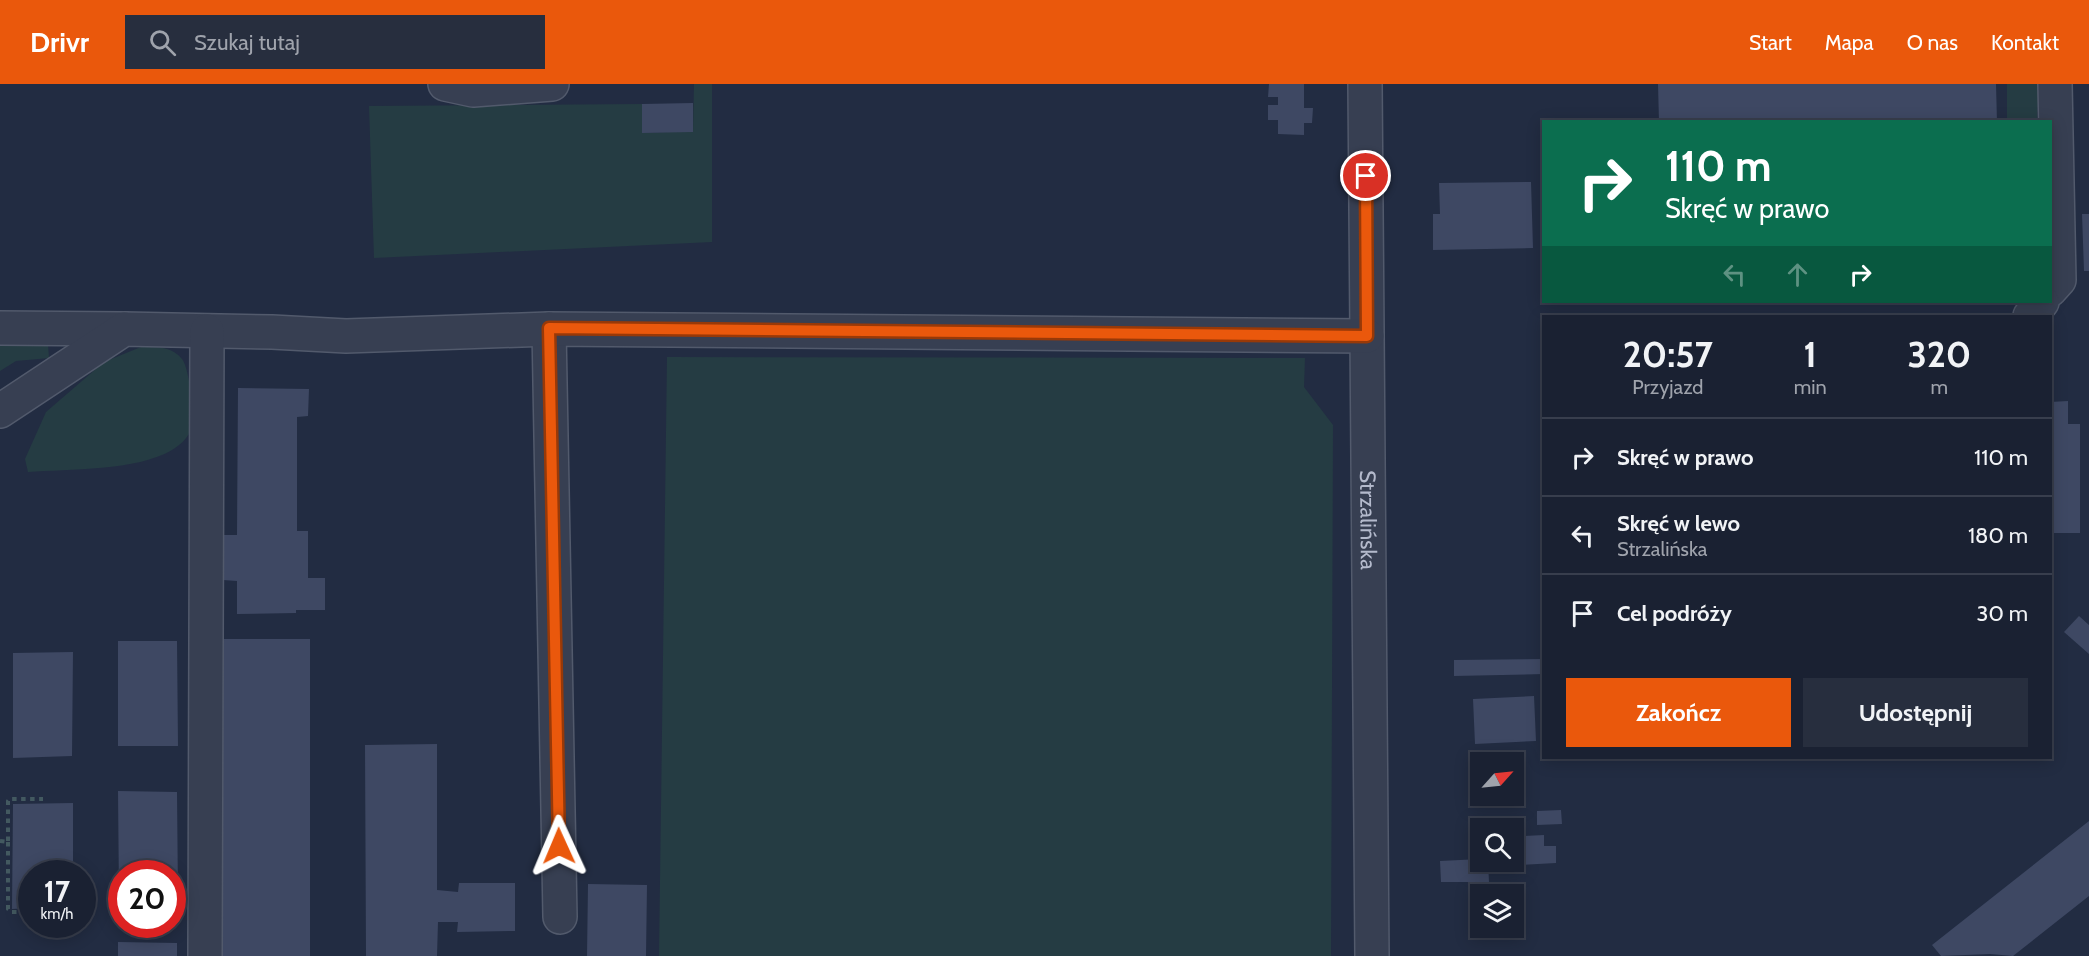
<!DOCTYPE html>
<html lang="pl">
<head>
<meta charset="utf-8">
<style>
	:root { --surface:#1a2132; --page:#272e3e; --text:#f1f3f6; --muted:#9fa3ac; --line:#383e4d; --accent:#ea580c }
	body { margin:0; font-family:Cabin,sans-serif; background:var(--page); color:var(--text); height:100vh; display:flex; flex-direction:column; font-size:22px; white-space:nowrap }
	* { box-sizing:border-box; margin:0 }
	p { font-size:20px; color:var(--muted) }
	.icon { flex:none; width:33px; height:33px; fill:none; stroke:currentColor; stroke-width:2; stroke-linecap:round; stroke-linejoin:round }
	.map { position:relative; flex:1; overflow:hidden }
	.side { position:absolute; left:1542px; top:231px; width:510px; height:444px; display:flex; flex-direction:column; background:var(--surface); border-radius:0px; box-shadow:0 3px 15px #0003,0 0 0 2px var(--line) }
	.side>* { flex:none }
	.banner { position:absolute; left:1542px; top:36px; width:510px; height:183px; border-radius:0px; box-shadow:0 3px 15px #0003,0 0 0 2px var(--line); background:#0b6e4f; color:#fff; overflow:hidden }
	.needle { width:39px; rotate:63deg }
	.buttons { position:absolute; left:1470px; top:668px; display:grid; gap:12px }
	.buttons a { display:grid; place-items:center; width:54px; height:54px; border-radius:0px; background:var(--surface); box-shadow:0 3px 15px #0003,0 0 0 2px var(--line); font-size:30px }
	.speed { position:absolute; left:18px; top:776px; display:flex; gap:12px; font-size:30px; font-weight:700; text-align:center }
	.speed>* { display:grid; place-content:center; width:78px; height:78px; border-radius:50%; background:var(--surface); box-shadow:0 3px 15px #0003,0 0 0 2px var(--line); line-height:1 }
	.speed small { font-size:15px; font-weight:400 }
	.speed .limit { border:9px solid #d22; background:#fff; color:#111 }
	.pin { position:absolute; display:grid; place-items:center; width:51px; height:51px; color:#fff; margin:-26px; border:3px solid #fff; border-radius:50%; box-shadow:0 2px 6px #0007 }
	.me { position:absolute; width:66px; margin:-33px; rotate:359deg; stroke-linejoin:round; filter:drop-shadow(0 0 4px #0008) }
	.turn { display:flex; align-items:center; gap:21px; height:126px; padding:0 24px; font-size:27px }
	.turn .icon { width:78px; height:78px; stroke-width:2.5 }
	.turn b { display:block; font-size:42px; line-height:51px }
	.lanes { display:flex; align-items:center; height:57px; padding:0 24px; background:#0003; justify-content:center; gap:30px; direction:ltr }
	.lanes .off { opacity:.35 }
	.eta { display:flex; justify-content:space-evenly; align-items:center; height:102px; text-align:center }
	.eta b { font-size:36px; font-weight:800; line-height:42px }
	.action { display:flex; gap:12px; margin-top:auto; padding:12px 24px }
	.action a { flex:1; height:69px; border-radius:0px; background:var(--accent); color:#fff; font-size:24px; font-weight:800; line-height:69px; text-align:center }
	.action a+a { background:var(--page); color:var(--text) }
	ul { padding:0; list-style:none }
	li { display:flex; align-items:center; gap:18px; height:78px; padding:0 24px; border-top:2px solid var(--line) }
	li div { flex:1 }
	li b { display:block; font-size:22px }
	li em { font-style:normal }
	header { display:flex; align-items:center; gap:36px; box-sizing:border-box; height:84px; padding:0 30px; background:var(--accent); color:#fff }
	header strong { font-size:28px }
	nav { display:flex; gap:33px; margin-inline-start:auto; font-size:21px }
	.search { width:420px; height:54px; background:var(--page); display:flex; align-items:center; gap:15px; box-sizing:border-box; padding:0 21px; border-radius:0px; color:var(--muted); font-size:22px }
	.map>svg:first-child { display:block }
	.green { fill:#253c43 }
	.building { fill:#3e4863 }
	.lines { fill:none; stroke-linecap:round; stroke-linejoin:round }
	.minor-casing { stroke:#525a6c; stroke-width:36 }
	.path { stroke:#435960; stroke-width:4; stroke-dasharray:4.5 4.5; stroke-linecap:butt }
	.minor { stroke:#373f52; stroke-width:33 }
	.route-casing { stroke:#983908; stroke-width:15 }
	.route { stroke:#ea580c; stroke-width:10 }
	.labels { text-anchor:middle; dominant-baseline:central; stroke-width:6; stroke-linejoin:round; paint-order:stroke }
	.street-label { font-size:22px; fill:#b4bacc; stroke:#1c2437 }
</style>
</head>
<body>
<header>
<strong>Drivr</strong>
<div class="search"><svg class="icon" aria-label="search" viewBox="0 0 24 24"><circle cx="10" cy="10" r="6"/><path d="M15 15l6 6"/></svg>Szukaj tutaj</div>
<nav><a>Start</a><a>Mapa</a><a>O nas</a><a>Kontakt</a></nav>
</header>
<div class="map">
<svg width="2089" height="872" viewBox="0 0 2089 872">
	<rect width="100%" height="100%" fill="#222c42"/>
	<path class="green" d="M694,0H712V158L374,174L369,22L642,20V49L693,47Z
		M2007,0H2039L2037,37H2007Z
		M0,260H48L49,274L16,277L0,287Z
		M141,263C156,263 172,262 182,275C190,285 195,335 190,347C188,354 179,362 172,366C137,387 68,385 28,388L25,375L46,328L104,278Z
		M667,273L1305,274L1304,303L1333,341L1331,872H659Z"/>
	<path class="building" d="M1269,0H1304V24H1313L1312,39H1304V51L1278,50V36H1268V21H1278V13H1268Z
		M1658,0H1996L1997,38H1659Z
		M693,19V48L642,49V20Z
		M1531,98L1533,164L1433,166V130H1440L1439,99Z
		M2082,130H2089V187H2084Z
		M238,304L309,305L308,332L297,333V447H308V494H325V526H296V529L237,530V497L223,496V451H237Z
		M2068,317V340H2080V449H2050V318Z
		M2079,532L2089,541V570L2064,548Z
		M223,555H310V872H223Z
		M118,557H177L178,662H118Z
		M73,568L72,672L13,674V569Z
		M1544,575V590L1454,592V576Z
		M1534,612L1536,657L1475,660L1473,615Z
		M437,660V806L458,808L459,799H515V847L457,848L458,838H438L437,872H366L365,661Z
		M118,707L177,708L178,812H172V789H122V812H119Z
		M73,719V789H32V824L12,825L13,720Z
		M1561,726L1562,740L1537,741V727Z
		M2089,737V812L2013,872L1990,870L1941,872L1932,861Z
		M1544,751V762H1556V779L1521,781L1522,752Z
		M1480,775V777H1488L1489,798H1441L1440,777Z
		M588,800L647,801L646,872H587Z
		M118,858L177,859V872H118Z"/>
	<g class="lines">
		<defs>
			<g id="minor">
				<path d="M445,0L473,6L552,0"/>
				<path id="s1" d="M1365,0L1372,872"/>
				<path d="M2050,206L2059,196L2055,0"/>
				<path d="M2030,232L2042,218"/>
				<path d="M0,244L124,245"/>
				<path d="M549,245L560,833"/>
				<path d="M0,327L124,245L272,248L346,252L549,245L1367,252"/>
				<path d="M205,872L207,247"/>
			</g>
		</defs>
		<use href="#minor" class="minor-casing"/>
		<path class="path" d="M0,757L8,758V717L10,715H43
			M8,758V825L12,828H32"/>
		<use href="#minor" class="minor"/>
	</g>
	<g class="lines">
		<defs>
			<path id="route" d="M559,762L549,244L1367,252L1366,92"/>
		</defs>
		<use href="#route" class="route-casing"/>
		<use href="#route" class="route"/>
	</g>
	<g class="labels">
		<g class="street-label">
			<text stroke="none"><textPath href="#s1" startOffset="436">Strzalińska</textPath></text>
		</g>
	</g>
</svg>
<div class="buttons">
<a><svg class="needle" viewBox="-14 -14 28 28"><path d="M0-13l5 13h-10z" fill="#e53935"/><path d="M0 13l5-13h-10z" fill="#9fa3ac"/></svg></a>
<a><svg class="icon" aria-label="search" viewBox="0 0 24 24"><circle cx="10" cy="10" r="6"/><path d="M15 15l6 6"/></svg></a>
<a><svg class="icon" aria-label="layers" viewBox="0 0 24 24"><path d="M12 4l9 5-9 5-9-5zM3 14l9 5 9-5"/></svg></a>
</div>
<div class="speed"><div>17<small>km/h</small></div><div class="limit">20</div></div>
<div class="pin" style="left:1366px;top:92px;background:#d93025"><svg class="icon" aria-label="arrive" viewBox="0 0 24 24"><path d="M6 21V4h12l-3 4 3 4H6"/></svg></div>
<svg class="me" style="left:559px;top:762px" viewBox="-20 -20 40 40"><path d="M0-17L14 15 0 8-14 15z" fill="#ea580c" stroke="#fff" stroke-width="4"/></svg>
<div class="banner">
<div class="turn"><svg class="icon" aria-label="right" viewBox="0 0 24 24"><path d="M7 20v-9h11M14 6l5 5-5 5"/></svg><div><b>110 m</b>Skręć w prawo</div></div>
<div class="lanes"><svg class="icon off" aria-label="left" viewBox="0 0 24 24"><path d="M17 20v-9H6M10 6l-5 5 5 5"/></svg><svg class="icon off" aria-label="ahead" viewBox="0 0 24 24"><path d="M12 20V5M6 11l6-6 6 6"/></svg><svg class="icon" aria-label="right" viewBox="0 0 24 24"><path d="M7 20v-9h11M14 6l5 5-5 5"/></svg></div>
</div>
<section class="side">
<div class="eta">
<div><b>20:57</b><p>Przyjazd</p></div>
<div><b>1</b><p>min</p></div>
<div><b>320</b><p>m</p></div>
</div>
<ul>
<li><svg class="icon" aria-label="right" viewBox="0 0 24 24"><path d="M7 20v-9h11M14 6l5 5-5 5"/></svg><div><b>Skręć w prawo</b></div><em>110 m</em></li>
<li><svg class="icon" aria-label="left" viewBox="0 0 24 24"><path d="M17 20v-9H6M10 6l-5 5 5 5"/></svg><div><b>Skręć w lewo</b><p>Strzalińska</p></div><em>180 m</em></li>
<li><svg class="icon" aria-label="arrive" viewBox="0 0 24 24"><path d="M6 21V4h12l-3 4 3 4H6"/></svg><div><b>Cel podróży</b></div><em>30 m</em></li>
</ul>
<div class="action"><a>Zakończ</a><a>Udostępnij</a></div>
</section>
</div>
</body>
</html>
